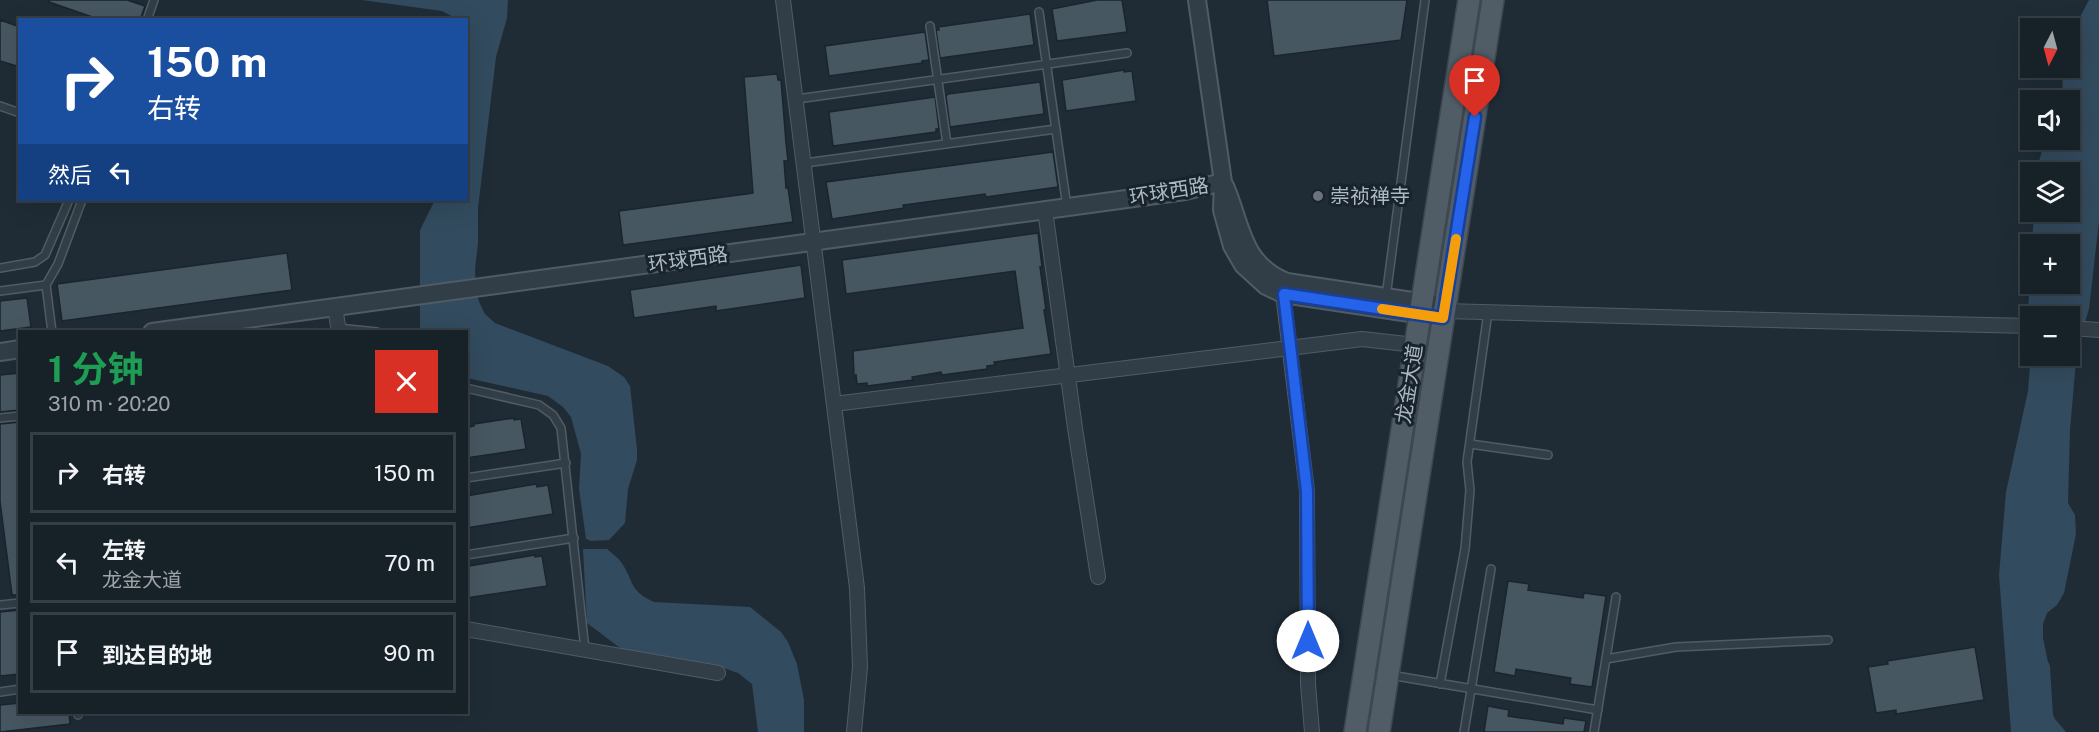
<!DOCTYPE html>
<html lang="zh">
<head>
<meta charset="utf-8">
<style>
	:root { --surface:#172128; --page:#202930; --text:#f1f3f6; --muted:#9ea3a8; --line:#363e45 }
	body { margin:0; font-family:"Public Sans","Noto Sans SC",sans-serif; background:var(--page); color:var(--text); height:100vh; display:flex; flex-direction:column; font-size:22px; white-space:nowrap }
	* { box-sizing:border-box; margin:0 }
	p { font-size:20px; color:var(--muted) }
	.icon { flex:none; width:33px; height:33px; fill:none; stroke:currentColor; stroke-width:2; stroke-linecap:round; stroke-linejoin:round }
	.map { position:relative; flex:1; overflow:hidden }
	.panel { position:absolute; left:18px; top:330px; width:450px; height:384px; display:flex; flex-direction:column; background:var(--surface); border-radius:0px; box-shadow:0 6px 24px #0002,0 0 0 2px var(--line) }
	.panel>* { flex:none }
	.banner { position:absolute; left:18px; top:18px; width:450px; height:183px; border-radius:0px; box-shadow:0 6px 24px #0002,0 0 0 2px var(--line); background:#1a4fa0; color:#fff; overflow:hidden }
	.needle { width:39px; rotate:186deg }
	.controls { position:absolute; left:2020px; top:18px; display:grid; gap:12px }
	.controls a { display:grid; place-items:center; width:60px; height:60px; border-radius:0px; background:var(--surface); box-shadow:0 6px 24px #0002,0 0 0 2px var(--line); font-size:30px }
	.pin { position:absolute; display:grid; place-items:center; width:51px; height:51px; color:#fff; margin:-62px -26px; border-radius:50% 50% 50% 0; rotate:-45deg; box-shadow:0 0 6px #0007 }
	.pin .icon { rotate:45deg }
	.me { position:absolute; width:66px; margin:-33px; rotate:0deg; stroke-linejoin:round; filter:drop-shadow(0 0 4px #0008) }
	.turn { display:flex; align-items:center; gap:21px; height:126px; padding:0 30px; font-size:27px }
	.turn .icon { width:78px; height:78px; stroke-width:2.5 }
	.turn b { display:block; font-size:42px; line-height:51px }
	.then { display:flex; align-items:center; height:57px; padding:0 30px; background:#0003; gap:12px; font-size:22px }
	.round { display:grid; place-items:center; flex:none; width:63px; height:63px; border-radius:0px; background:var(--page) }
	.head { display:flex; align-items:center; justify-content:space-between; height:102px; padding:0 30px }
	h1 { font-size:36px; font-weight:700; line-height:45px; color:#1e9e55 }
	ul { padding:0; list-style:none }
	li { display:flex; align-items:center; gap:18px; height:81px; margin:0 12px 9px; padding:0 18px; border:3px solid var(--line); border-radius:0px }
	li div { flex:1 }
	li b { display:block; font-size:22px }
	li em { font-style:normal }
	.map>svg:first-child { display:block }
	.water { fill:#324b5e }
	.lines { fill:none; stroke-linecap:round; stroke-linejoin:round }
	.canal { stroke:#324b5e; stroke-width:16 }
	.building { fill:#475762; stroke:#1a252d; stroke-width:1.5 }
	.service-casing { stroke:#505c65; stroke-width:10 }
	.minor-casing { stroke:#505c65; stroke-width:16 }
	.tertiary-casing { stroke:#505c65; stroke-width:20 }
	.primary-casing { stroke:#3c4750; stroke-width:24 }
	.service { stroke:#323e47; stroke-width:7 }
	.minor { stroke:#323e47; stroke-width:14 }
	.tertiary { stroke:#323e47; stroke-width:16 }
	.primary { stroke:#505d67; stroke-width:21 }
	.route-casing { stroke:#184099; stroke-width:15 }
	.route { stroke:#2563eb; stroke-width:10 }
	.slow { stroke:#f59e0b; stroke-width:10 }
	.worship-dot { fill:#6b7280; stroke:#18232b; stroke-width:2 }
	.labels { text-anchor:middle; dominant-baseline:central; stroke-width:6; stroke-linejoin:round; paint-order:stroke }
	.street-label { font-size:20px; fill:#acb9c4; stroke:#18232b }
	.poi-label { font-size:20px; fill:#acb9c4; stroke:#18232b; text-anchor:start }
</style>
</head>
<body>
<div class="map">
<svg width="2099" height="732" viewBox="0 0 2099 732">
	<rect width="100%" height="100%" fill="#1f2c36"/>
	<path class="water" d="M362,0H508L507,18L496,57L478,208V243L475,269L476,293L480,304L485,314L495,323L608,366L624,377L630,386L637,449V460L628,489L625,523L609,540L591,541L586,539L579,489L581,454L571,417L563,407L548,396L467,378L466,332L420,331V230L435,200H466V20L457,19L442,11Z
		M2089,0H2099V221L2089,309L2077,349L2070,430L2068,503L2075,515L2076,534L2064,593L2057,605L2047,613L2043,624V638L2048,662L2043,695L2055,719L2066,732H2011L1999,575L2006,492L2028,391L2031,352V356H2070V316H2034L2028,313L2031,257V284H2070V244H2032L2034,212H2070V172H2036L2045,140H2070V100H2063L2062,68H2070V36Z
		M583,549H607C611,553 618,557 621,562C635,582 628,590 654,602L750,607L781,632L788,642L797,664L804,700V732H758L752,684L738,673L721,667L628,654L587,623Z"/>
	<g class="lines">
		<path class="canal" d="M2042,667L2046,732"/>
	</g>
	<path class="building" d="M49,0H127L145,6L140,20H101L49,2Z
		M1097,0H1122L1127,32L1057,41L1052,9Z
		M1267,0H1407L1401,40L1274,56Z
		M1030,14L1034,45L940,58L936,30H939L938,27Z
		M0,20L20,27V67L0,61Z
		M925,32L929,60L922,61V63L829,76L825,46Z
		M1124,70V72L1132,71L1136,101L1066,111L1062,80Z
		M777,74L778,80H781L786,143L788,161H784L786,188H788L793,222L623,245L619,211L753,193L744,77Z
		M1040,82L1044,114L950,127L946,96L948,94Z
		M935,97L939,129H936V132L833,146L829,112Z
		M1053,152L1058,187L986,197L985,194L903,205L904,208L832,219L826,182Z
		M1038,233L1042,267H1040L1046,310H1044L1051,354L994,362L995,365L987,366V369L942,375L941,372L912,377L913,380L867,386V383L857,384L856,375L854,376L853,351L1023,328L1015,271L846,294L842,260Z
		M287,253L292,290L62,321L57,284Z
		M801,265L805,298L716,311V306L634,318L630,290Z
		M27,298L31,327L0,331V301Z
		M20,373V410L0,412V375Z
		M514,418V420L521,419L526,449L466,458V428L474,426V424Z
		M20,422V595H12L0,501V424Z
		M536,484L537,487L548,485L553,514L466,528V496Z
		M535,555V557L542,556L547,586L466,598V568H469V566Z
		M1508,581L1529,584L1528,590L1583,598L1584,593L1606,596L1592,687L1570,684L1571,678L1516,669L1515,676L1494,672Z
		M20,610V674L0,676V612Z
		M1975,647L1984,700L1896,714V710L1876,713L1868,667L1888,664L1887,661Z
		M20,703V712H69L70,724L0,732V705Z
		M1488,706L1509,710L1508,716L1563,724L1564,718L1586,721L1584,732H1484Z"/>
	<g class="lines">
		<defs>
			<path id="service" d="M1039,12L1067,207
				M147,20L154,0
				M930,26L947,144
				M797,99L1127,53
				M0,106L20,113
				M805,163L1056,129
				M0,268L35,262L45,255L69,200
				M46,285L58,264L82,200
				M0,291L46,285L52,332
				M1386,297L1425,0
				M338,328L377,332
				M466,388L539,405L553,415L561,428L585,650
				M0,418L20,416
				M1470,444L1548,455
				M466,478L566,463
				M466,555L574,538
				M0,605L20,603
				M1606,659L1676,647L1828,640
				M1390,675L1598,710
				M1440,684L1465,549L1470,490L1467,462L1488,312
				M0,692L20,689
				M78,712V715
				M1464,732L1491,569
				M1594,732L1616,597"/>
			<path id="minor" d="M783,0L857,588L860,667L854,732
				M1045,210L1075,428L1098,577
				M1283,294L1307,491L1308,684L1312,732
				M335,307L339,332
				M1445,311L1729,319L2031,326
				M2070,328L2099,330
				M834,404L1362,339L1415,345
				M466,629L718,673"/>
			<path id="tertiary" d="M1197,0L1223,182L1222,210L1232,246L1243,265L1266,286L1283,294L1443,318
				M1225,186C1242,225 1241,264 1287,282L1445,306
				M152,332L1185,191L1223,182
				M0,352L20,349"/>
			<path id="primary" d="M1355,732L1469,0
				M1379,732L1493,0"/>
		</defs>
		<use href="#service" class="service-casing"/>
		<use href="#minor" class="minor-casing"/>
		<use href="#tertiary" class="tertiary-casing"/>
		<use href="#primary" class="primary-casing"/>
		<use href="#service" class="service"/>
		<use href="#minor" class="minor"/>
		<use href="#tertiary" class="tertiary"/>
		<use href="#primary" class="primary"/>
	</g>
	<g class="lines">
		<defs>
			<path id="route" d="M1308,641L1307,491L1284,294L1443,318L1475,117"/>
		</defs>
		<use href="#route" class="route-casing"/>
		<use href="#route" class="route"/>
		<path class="slow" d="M1382,309L1443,318L1456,239"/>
	</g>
	<circle class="worship-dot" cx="1318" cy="196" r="6"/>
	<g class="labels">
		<g class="street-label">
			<text transform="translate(1169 191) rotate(-9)">环球西路</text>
			<text transform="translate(688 259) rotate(-8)">环球西路</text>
			<text transform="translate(1409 384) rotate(-81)">龙金大道</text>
		</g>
		<g class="poi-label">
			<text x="1330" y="196">崇祯禅寺</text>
		</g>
	</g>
</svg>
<div class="controls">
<a><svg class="needle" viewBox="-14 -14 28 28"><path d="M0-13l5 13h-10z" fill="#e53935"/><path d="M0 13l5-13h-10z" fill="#9ea3a8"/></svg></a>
<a><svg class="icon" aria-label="sound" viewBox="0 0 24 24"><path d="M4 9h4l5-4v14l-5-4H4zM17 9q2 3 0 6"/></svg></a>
<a><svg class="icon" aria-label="layers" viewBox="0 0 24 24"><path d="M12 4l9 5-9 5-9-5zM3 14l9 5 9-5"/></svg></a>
<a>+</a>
<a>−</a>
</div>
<div class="pin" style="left:1475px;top:117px;background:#d93025"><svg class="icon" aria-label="arrive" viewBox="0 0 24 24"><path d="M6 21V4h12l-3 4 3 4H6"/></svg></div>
<svg class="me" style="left:1308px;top:641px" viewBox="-20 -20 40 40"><circle r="19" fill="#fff"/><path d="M0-13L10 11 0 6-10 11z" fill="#2563eb"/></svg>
<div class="banner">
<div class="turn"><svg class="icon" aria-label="right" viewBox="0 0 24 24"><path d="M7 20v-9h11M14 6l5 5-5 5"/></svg><div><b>150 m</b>右转</div></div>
<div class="then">然后<svg class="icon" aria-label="left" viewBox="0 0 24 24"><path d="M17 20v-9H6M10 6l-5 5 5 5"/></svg></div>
</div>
<section class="panel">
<div class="head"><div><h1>1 分钟</h1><p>310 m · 20:20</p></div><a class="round" style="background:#d93025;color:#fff"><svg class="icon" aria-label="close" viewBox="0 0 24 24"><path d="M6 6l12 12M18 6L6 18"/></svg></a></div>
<ul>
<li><svg class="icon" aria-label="right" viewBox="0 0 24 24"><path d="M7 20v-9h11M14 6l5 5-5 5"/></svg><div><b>右转</b></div><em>150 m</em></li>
<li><svg class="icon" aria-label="left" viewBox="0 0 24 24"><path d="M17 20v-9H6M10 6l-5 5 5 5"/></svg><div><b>左转</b><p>龙金大道</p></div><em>70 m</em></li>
<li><svg class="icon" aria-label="arrive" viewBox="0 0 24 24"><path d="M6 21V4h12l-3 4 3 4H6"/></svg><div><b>到达目的地</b></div><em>90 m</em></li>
</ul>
</section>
</div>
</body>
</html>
